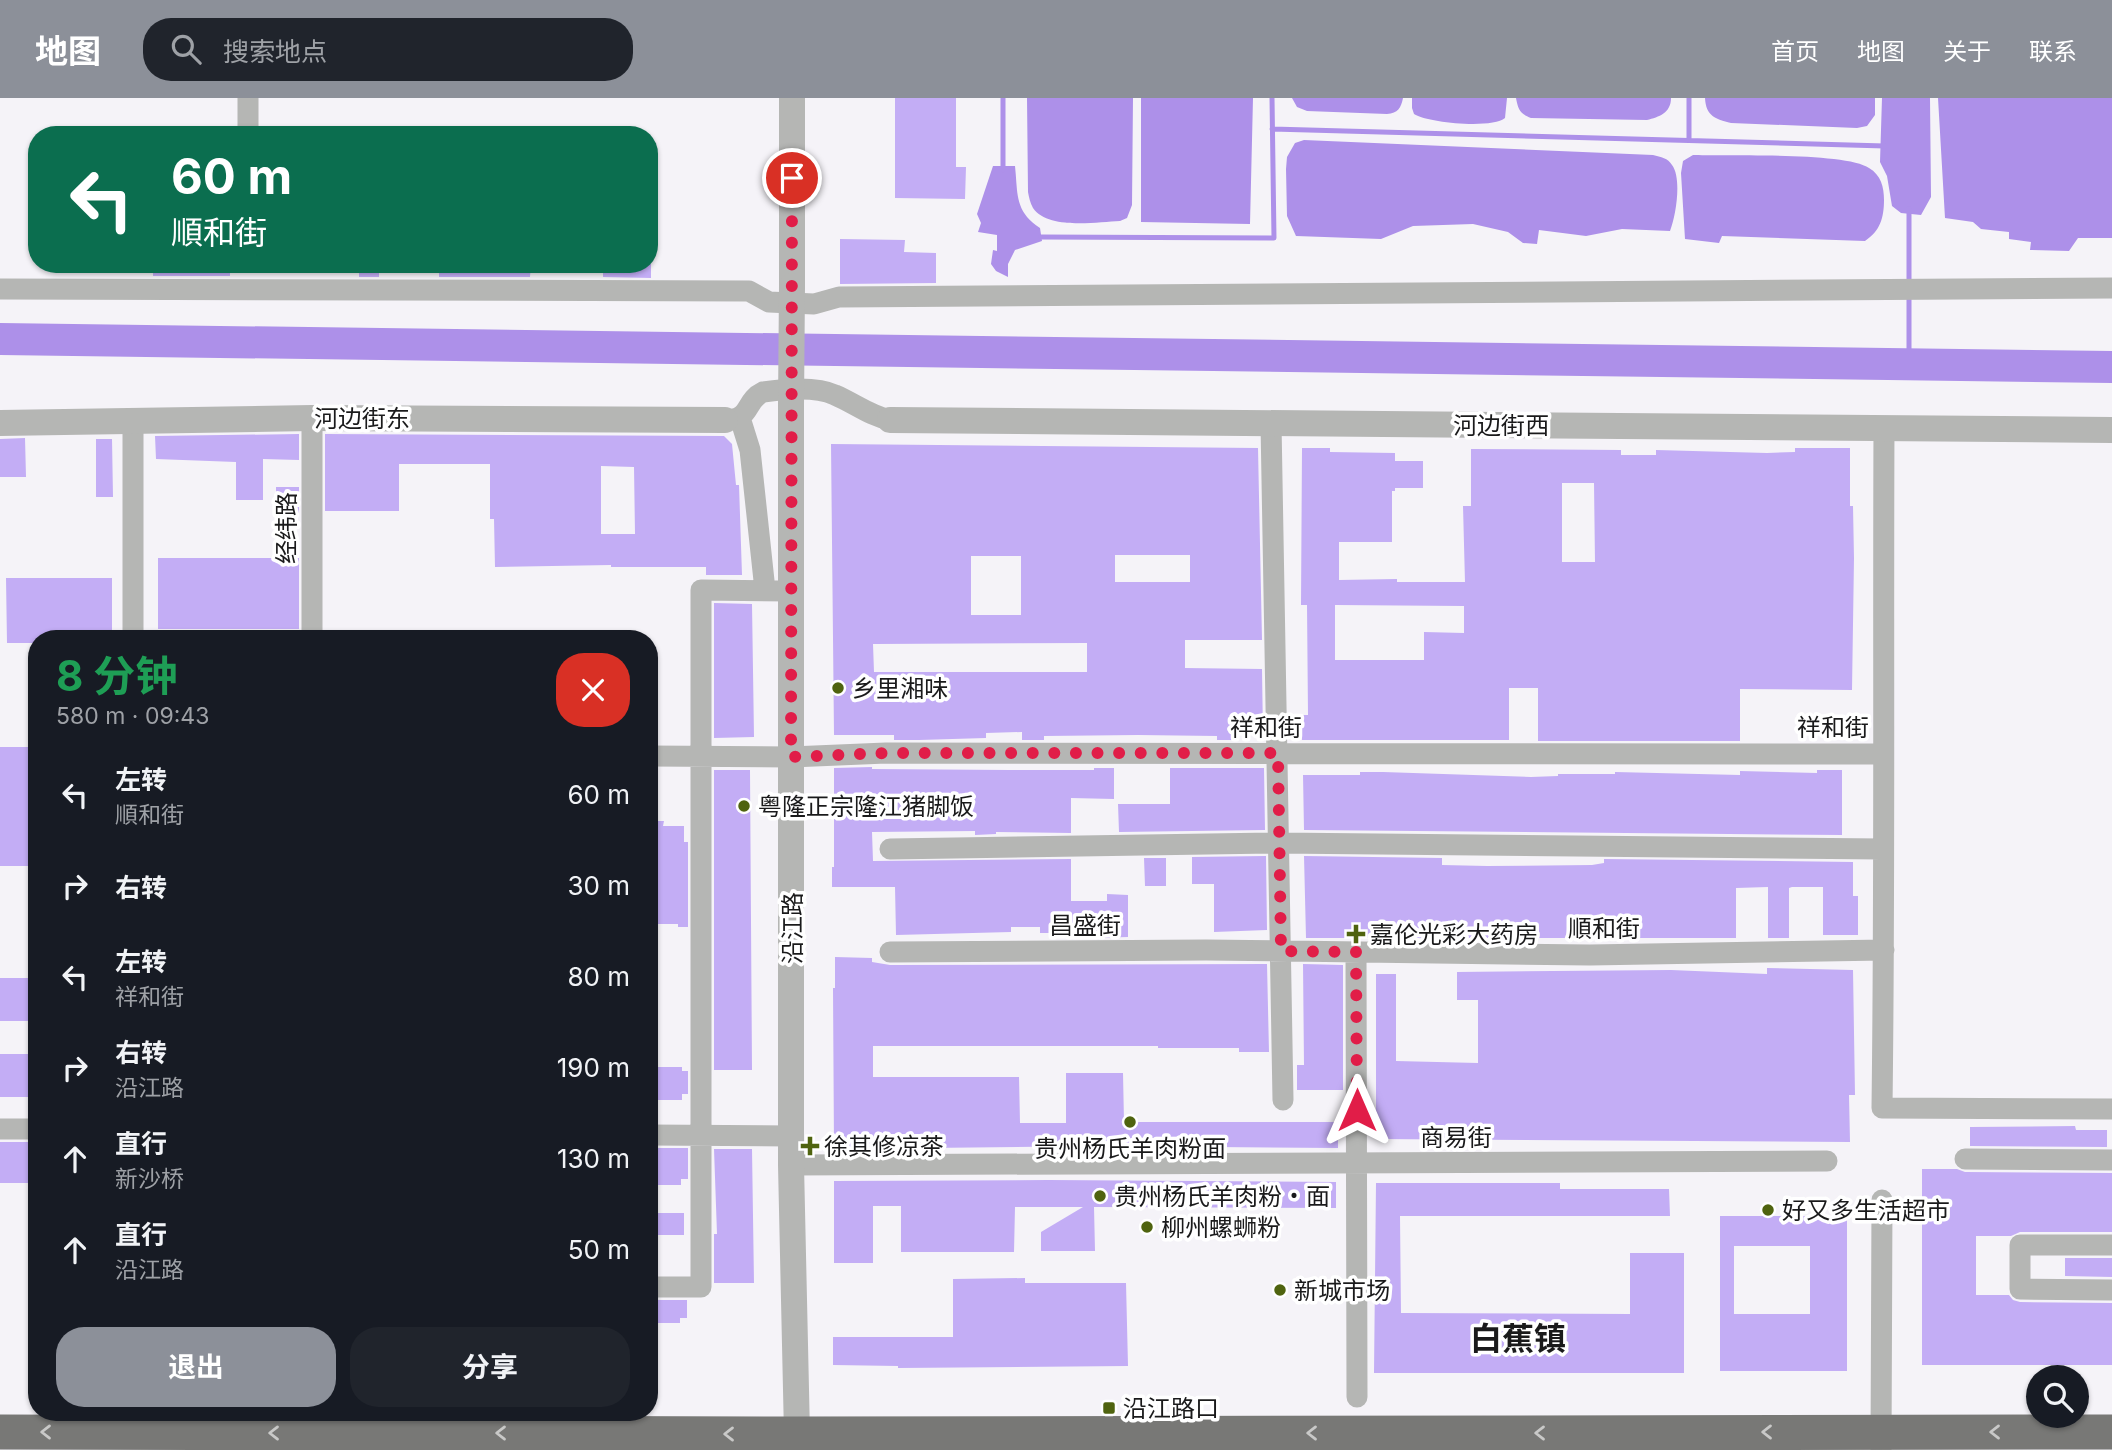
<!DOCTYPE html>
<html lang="zh">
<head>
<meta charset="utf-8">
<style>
	:root { --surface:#171b24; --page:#20242c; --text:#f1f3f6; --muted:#9ea1a6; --accent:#8c9099 }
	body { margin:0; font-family:Inter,"Noto Sans SC",sans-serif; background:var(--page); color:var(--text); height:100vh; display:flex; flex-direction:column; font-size:26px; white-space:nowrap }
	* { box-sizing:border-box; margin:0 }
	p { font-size:23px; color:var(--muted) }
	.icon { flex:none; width:38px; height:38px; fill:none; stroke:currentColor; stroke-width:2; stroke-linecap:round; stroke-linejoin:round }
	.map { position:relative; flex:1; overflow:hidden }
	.drawer { position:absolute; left:28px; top:532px; width:630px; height:791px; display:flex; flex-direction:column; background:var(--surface); border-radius:28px; box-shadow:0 2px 5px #0004 }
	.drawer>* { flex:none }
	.hud { position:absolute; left:28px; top:28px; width:630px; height:147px; border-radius:28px; box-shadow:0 2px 5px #0004; background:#0b6e4f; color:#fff; overflow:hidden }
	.buttons { position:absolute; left:2026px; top:1267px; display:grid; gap:14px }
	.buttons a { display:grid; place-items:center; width:63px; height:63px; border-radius:50%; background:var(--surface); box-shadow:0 2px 5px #0004; font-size:35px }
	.pin { position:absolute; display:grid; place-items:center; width:60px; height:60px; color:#fff; margin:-30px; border:4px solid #fff; border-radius:50%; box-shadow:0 2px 7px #0007 }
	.me { position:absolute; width:77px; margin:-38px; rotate:0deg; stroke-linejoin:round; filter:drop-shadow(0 0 5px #0008) }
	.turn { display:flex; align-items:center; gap:24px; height:147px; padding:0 28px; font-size:32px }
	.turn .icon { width:91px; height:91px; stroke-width:2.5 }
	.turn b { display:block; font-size:49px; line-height:60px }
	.round { display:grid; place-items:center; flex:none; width:74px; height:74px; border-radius:28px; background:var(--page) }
	.headline { display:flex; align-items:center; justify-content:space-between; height:119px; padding:0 28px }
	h1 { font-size:42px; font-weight:700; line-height:52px; color:#1e9e55 }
	.button { display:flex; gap:14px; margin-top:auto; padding:14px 28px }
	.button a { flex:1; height:80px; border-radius:28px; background:var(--accent); color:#fff; font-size:28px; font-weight:700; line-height:80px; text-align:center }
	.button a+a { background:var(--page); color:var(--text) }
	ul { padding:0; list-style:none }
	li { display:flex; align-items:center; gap:21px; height:91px; padding:0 28px }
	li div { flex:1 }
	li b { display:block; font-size:26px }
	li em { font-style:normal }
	header { display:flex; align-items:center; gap:42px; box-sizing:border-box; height:98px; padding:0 35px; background:var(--accent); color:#fff }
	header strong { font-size:33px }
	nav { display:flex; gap:38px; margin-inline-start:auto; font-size:24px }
	.search { width:490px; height:63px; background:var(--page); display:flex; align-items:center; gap:18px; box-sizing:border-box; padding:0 24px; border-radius:28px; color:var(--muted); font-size:26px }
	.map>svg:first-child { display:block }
	.water { fill:#ad90e9 }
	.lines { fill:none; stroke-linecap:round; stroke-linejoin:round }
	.stream { stroke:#ad90e9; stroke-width:5 }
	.river { stroke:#ad90e9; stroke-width:32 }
	.building { fill:#c3adf5; fill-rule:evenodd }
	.minor { stroke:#b5b6b4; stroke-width:21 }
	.tertiary { stroke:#b5b6b4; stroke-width:26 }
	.trunk { stroke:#787876; stroke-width:35 }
	.tertiary-bridge { stroke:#b5b6b4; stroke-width:26 }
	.oneway { stroke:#c9c9c8 }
	.route { stroke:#e11d48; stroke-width:12; stroke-dasharray:0 21.6 }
	.poi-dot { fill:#4f630f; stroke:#fff; stroke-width:2.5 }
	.labels { text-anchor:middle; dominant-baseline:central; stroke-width:7; stroke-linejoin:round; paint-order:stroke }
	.street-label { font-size:24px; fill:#1a1a1b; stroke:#fff }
	.poi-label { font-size:24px; fill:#1a1a1b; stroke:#fff; text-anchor:start }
	.district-label { font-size:32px; font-weight:bold; fill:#1a1a1b; stroke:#fff }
</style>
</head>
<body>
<header>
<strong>地图</strong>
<div class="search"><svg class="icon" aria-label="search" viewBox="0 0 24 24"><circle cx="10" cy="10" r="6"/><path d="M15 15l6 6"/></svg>搜索地点</div>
<nav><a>首页</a><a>地图</a><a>关于</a><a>联系</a></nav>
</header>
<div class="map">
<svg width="2112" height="1352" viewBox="0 0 2112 1352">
	<rect width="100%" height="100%" fill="#f5f3f8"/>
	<path class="water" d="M1027,0H1133L1132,107L1127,120L1120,123C1096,124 1048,132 1033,110C1030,105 1029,99 1028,94Z
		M1141,0H1253L1250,126L1141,124Z
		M1292,0H1403C1401,10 1398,15 1387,16L1307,13L1297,9Z
		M1412,0H1507L1505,20C1492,31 1428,25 1414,16L1412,10Z
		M1516,0H1671C1671,15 1659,19 1647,22L1531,20C1520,16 1518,11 1516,0Z
		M1705,0H1875V17L1867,28L1857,30L1731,25C1715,21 1706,18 1705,0Z
		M1882,0H1930L1931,99L1921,117L1901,115L1892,108L1887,78L1880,64Z
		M1938,0H2112V140H2078L2069,153L2030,152L2031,144L2009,141V134L1981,131L1973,124L1945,120Z
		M1304,42L1653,57C1661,59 1668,60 1672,67C1682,80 1676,118 1670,133L1622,131L1586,138L1539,132L1537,146L1523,145L1508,134L1473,126L1413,128L1381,141L1296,138L1287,118L1286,71L1287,59L1295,45Z
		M1693,57C1727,58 1847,54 1869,70C1881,77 1884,89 1884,102C1884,120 1880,133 1865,143L1722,138L1719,145L1685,141L1681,75L1683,63Z
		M993,68H1015C1018,95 1014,113 1040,130L1042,143L1015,152L1008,166V179L996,173L991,166L993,152L997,153V137L978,134L981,125L977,116Z"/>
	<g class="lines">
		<path class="stream" d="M1003,0V72
			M1689,0V42
			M1272,31L1885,48
			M1041,139L1274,140L1272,0
			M1909,186V111
			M1909,266V195"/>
		<path class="river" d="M0,241L2112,269"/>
	</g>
	<path class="building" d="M895,0H956V69H966L965,101L895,100Z
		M840,141L905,142L904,154L936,155V185L840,186Z
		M153,166L230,167V178H153Z
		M359,166H379V179H359Z
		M439,166H531L530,179H439Z
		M603,166H651V180L603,179Z
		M299,336V362L263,361V402H236V364L156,361L155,338Z
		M325,336L724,338L732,346L736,387H739L742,477H706V469H611V467L495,469L494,421H490V366H399V413H325ZM601,368L634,369L635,436H601Z
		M25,340L26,379H0V341Z
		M96,341H112L113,399H96Z
		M831,346L1258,350L1262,542H1185V570L1262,571L1263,637H1239V642H1217V638L1138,637L1044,638V642H1022V634L986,635V640L919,642H894V637H834ZM1115,457H1190V484H1115ZM971,458H1021V517H971ZM1087,545V574H874L873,546Z
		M1302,350H1330V354L1395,355V363H1423V390H1395V393H1392V444H1339V482L1397,481V484H1465L1463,408H1471V351L1621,352V357H1656V352L1767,355L1795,354V350H1850V408H1853L1854,460L1852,592L1740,591V643H1538V590H1509V642H1302V617H1308L1307,507H1301ZM1562,385H1594L1595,464H1562ZM1335,507L1464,508V535L1424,534V562H1335Z
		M276,389H299V419H276Z
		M158,460H299V531H158Z
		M6,480H112V541H37V545H7Z
		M714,505L752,506L754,639L714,640Z
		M0,649H37V768H0Z
		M872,669V671L1009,672H1094V670H1114V701L1071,700V735L996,734V736L975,737V733L872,734L873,763L1071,761V803H1107V796L1128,797V839L1092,840V835H1040V829H1011V834L896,837L895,789H832V769H834V670Z
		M1170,670H1264L1265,732L1119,734L1118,706H1170Z
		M714,672H750L752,972H714Z
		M1817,672H1842V737L1304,732L1303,677H1360V674H1383L1531,679L1558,678V676H1615V674L1740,677V673L1817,675Z
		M649,723H664L663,728H684V744H688V829H678V826H649Z
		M1266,758L1267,832L1214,834V786H1192V759Z
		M1304,758L1442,760V767L1487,768L1592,767L1604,765V761L1853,764V798H1858V837H1823V789H1792L1789,790V840H1768V789L1736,790V840H1306Z
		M1144,760H1166V788H1145Z
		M835,859L872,860V864L890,867L1267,866L1269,954H1239V950H1158V948H873V979H1019L1020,1025H1066V975H1123L1124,1024H1338V1050L1099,1048L834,1051L833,890H835Z
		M1303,866L1343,867V992H1297V967H1304Z
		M1767,870L1853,872L1855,997H1849L1850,1044L1376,1041V876H1396V963L1478,965V902H1457V874L1671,872L1767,876Z
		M0,880H37V923H0Z
		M0,956H37V999H0Z
		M649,969H682V973H688V996H682V1002H649Z
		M2075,1028L2076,1032H2107V1049L1970,1048V1029Z
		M0,1044H37V1085H0Z
		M649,1050H688V1081H681V1087H649Z
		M714,1051H752L754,1185H714V1136H717Z
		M1922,1071H1957L1965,1074L2112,1075V1134H2020L2011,1138H1976V1197H2009L2013,1202L2020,1204L2112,1205V1267H1922Z
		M1048,1082L1336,1084V1110L1094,1109L1095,1153H1041V1134L1083,1109H1015L1014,1154H901V1108H873V1165H834V1083Z
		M1376,1085H1560V1091H1669L1670,1118H1400L1401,1215L1630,1216V1155H1684V1275H1374Z
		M649,1115H684V1137H649Z
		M1720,1118H1847V1273H1720ZM1734,1148H1810V1216H1734Z
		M2065,1160H2112V1179L2065,1178Z
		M1025,1180V1185H1126L1128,1268L898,1270V1268L833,1267V1239H953V1181Z
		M649,1202H687V1220H680V1225H650Z"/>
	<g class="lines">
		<path class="minor" d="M248,37V0
			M0,191L749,193L769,204L814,206L839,199L2112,190
			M740,320L750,352L765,492
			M725,322C752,322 744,303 763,294C784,291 816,288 835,297C854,305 870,318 890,322
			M133,324V541
			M1271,325L1283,1002
			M1884,330C1883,557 1885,783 1882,1010L2112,1011
			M312,541V320
			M649,658L791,659L886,655L1882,656
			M890,751L1279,745L1882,751
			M890,854L1206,852L1590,857L1884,852
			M1356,854L1357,1299
			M0,1031H37
			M649,1037L792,1038
			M1965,1061L2112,1062
			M791,1067L1827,1063
			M2112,1147H2020V1191L2112,1192
			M649,1189H701V492L792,493
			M572,1335L573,1314
			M1881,1352L1882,1102"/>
		<path class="tertiary" d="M792,188V0
			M791,307V1067L797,1336L794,1352
			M890,322L2112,332
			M0,325L312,320L725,322"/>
		<path class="trunk" d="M0,1334L797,1336L2112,1334"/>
		<path class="tertiary-bridge" d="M791,307L792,188"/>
	</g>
	<defs><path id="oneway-chevron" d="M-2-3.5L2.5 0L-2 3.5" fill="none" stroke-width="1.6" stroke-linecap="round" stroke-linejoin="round" transform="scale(1.75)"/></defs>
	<g class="oneway">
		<use href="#oneway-chevron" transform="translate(46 1334) rotate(-180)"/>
		<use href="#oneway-chevron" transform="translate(1767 1334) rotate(180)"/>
		<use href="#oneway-chevron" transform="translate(1995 1334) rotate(180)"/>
		<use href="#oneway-chevron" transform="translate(274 1335) rotate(-180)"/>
		<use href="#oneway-chevron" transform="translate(501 1335) rotate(-180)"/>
		<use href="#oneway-chevron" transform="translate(1312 1335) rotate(180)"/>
		<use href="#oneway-chevron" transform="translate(1540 1335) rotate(180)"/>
		<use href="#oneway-chevron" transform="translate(729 1336) rotate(-180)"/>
	</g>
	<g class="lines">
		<path class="route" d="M792,80L791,659L886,655H1278L1281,853L1356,854L1357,1012"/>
	</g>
	<g class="poi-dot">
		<circle cx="838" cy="590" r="7"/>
		<circle cx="744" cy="708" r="7"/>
		<path d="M1352.5 825.5h7v7h7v7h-7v7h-7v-7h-7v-7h7z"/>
		<circle cx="1130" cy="1024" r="7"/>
		<path d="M806.5 1037.5h7v7h7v7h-7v7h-7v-7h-7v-7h7z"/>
		<circle cx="1100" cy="1098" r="7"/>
		<circle cx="1768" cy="1112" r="7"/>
		<circle cx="1147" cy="1129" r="7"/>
		<circle cx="1280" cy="1192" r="7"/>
		<rect x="1102" y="1303" width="14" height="14" rx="3.5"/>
	</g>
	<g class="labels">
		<g class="street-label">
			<text x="362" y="320">河边街东</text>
			<text x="1501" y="327">河边街西</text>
			<text transform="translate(286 430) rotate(-90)">经纬路</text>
			<text x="1266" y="629">祥和街</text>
			<text x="1833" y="629">祥和街</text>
			<text x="1085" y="827">昌盛街</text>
			<text transform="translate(792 830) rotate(-90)">沿江路</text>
			<text x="1604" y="830">順和街</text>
			<text x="1456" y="1039">商易街</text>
		</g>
		<g class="poi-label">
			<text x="852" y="590">乡里湘味</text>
			<text x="758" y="708">粤隆正宗隆江猪脚饭</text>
			<text x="1370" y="836">嘉伦光彩大药房</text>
			<text x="824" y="1048">徐其修凉茶</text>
			<text x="1130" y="1050" text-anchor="middle">贵州杨氏羊肉粉面</text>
			<text x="1114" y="1098">贵州杨氏羊肉粉・面</text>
			<text x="1782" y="1112">好又多生活超市</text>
			<text x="1161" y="1129">柳州螺蛳粉</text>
			<text x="1294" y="1192">新城市场</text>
			<text x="1123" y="1310">沿江路口</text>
		</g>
		<g class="district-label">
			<text x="1518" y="1240">白蕉镇</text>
		</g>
	</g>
</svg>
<div class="buttons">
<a><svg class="icon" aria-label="search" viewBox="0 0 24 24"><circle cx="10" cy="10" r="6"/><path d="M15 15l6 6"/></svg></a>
</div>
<div class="pin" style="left:792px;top:80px;background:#d93025"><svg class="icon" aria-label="arrive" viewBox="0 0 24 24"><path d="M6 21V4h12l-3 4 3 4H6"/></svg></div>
<svg class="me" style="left:1357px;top:1012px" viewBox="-20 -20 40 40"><path d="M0-17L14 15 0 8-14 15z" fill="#e11d48" stroke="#fff" stroke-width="4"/></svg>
<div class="hud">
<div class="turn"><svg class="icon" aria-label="left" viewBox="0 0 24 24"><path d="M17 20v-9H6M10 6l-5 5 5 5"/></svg><div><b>60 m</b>順和街</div></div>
</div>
<section class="drawer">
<div class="headline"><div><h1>8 分钟</h1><p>580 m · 09:43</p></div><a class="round" style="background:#d93025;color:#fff"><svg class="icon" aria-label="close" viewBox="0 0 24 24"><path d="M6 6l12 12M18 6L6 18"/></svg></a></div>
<ul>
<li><svg class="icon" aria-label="left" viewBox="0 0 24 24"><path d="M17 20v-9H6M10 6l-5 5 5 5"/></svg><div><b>左转</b><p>順和街</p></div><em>60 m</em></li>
<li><svg class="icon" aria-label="right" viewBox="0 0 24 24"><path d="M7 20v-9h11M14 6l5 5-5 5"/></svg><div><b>右转</b></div><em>30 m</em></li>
<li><svg class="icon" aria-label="left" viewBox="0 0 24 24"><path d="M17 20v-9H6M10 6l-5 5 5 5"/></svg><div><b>左转</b><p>祥和街</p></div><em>80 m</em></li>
<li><svg class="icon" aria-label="right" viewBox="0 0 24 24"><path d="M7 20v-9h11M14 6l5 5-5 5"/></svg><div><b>右转</b><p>沿江路</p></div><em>190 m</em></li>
<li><svg class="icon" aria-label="ahead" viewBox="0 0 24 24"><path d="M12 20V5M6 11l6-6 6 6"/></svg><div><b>直行</b><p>新沙桥</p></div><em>130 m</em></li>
<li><svg class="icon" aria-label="ahead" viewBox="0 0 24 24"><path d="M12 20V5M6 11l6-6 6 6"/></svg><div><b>直行</b><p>沿江路</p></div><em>50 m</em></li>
</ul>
<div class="button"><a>退出</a><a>分享</a></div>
</section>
</div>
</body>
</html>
